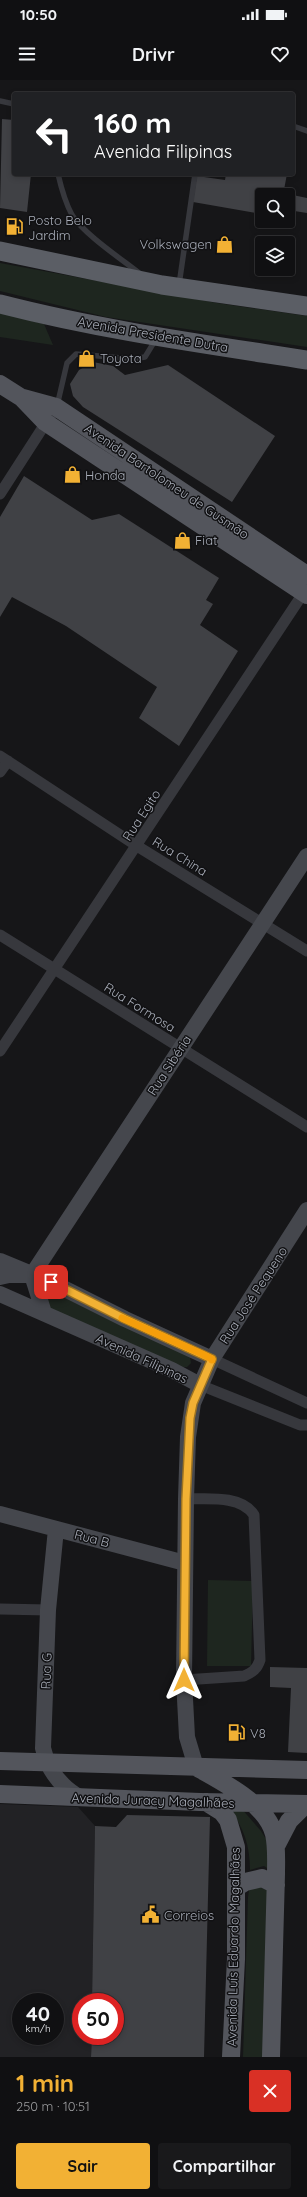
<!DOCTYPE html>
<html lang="pt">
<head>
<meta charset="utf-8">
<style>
	:root { --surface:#101012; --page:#19191b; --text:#f1f3f6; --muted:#9c9d9f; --line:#303032; --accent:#f2b134 }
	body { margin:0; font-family:Quicksand,sans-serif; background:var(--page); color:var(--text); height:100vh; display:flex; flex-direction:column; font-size:15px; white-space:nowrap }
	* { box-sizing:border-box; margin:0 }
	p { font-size:13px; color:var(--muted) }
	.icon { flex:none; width:22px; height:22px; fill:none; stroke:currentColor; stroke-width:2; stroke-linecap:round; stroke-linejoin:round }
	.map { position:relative; height:1977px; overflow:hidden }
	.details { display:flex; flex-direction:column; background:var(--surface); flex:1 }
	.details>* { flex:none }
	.top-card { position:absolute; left:12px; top:12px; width:283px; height:84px; border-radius:4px; box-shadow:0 2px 6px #0003,0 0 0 1px var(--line); background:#202124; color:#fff; overflow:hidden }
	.fabs { position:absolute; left:255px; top:108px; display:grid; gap:8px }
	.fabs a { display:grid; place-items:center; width:40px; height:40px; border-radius:4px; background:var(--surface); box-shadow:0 2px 6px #0003,0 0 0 1px var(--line); font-size:20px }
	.speed { position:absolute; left:12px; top:1913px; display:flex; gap:8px; font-size:20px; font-weight:700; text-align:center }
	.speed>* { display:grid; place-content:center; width:52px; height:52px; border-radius:50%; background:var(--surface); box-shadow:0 2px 6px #0003,0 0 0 1px var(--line); line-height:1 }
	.speed small { font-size:10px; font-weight:400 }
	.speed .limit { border:6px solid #d22; background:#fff; color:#111 }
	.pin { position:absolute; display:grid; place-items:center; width:34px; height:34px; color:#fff; margin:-17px; border-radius:8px; box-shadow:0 2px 6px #0006 }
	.me { position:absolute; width:44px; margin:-22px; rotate:0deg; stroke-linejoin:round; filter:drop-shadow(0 0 3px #0008) }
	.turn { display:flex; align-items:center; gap:14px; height:84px; padding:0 16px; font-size:18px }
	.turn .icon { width:52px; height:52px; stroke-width:2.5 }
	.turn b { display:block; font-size:28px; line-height:34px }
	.round { display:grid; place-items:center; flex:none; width:42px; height:42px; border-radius:4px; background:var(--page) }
	.overview { display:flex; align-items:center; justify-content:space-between; height:68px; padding:0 16px }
	h1 { font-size:24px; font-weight:800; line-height:30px; color:var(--accent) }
	.button { display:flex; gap:8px; margin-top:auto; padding:8px 16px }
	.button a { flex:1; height:46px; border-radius:4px; background:var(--accent); color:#111; font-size:16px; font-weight:800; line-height:46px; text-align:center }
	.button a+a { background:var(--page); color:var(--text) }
	.status { display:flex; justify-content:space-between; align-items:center; height:28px; padding:0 20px; background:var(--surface); direction:ltr }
	.status svg { height:11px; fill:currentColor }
	header { display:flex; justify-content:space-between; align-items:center; height:52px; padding:0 16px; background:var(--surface); font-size:18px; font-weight:800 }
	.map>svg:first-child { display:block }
	.built { fill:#222225; fill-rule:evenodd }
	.green { fill:#1e261f }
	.building { fill:#404145 }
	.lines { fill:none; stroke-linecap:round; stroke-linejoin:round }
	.service { stroke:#37383d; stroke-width:5.5 }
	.minor { stroke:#37383d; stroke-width:11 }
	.secondary { stroke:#45474d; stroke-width:16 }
	.primary { stroke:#53555c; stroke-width:18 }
	.trunk { stroke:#5b5e65; stroke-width:19 }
	.route-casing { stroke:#9d7322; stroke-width:10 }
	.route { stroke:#f2b134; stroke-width:7 }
	.slow { stroke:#f59e0b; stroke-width:7 }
	.labels { text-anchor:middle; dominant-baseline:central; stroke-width:3; stroke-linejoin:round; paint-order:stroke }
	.poi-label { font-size:13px; fill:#a8adb8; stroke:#111113; text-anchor:start }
	.street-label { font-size:13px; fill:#a8adb8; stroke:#111113 }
</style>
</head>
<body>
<div class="status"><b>10:50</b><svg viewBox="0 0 49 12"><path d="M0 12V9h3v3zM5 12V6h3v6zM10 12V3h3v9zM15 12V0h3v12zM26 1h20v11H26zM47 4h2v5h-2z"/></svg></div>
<header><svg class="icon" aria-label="menu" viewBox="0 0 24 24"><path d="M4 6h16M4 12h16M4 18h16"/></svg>Drivr<svg class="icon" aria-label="heart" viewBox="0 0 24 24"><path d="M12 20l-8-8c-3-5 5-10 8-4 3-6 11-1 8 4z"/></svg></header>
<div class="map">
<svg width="307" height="1977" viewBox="0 0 307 1977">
	<rect width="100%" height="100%" fill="#161618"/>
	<path class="built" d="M0,1724L78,1727L95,1746L92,1922H81V1956H92L91,1977H0ZM21,1922H55V1956H21Z"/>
	<path class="green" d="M0,183L217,223L307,236V267L106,237L0,211Z
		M0,233L44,244L53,265L0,257Z
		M46,1208L190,1277L191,1283L187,1287H183L49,1228L46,1218Z
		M208,1500L253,1501L251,1586H207Z
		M241,1728L261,1751L272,1769L270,1790L264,1786L250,1790C250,1766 244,1747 229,1729Z
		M257,1806L269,1811V1977H243L248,1817L249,1810Z"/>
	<path class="building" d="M2,39L14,40V94H31L27,132L0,128Z
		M226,94H287L283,115H262V134L193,122L197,96L225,100Z
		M288,114L307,118V133L288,130Z
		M93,282L113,286L125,295L168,285L275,356L232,422L83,327L73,316L70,304L79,290Z
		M24,396L92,440L119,434L219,498L206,520L213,524L200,545L238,571L179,666L139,638L157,607L66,546L12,517L0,537V437Z
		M270,1587L307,1588V1673L288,1672L291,1608L270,1607Z
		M127,1735L210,1737L204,1977H91L92,1956H115V1922H92L95,1746L116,1747Z"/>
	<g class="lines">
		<path class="service" d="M0,21L14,24
			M293,46L307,51
			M58,94C61,107 65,122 72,135C84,154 120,178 139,193
			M179,205L195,94
			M57,326L67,283L76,274L133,279L145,277L156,259"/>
		<path class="minor" d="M0,414L56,327
			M0,676L137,766L307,871
			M0,692L8,681
			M0,855L307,1047
			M0,971L304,512
			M212,1279L307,1323
			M200,1305L300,1345H307
			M0,1529L48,1530
			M184,1600L244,1596C253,1592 257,1589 260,1580L254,1435C241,1415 208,1419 186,1419"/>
		<path class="secondary" d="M0,1181L51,1202L125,1239L212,1279
			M32,1195L307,776
			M32,1195L44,1233
			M0,1197L9,1195H27
			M0,1214L172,1290L200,1305
			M0,1434L185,1483
			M56,1449L48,1530L43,1668C48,1691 61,1707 81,1718
			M196,1687L187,1657L184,1600L186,1419L188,1357L193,1323L212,1279L307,1130"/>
		<path class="primary" d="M0,304L22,318L45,342L307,515
			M23,318L56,327L307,495
			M0,1681L307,1690
			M196,1687C222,1702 266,1723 274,1754C277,1767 276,1781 276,1794L271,1977
			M0,1714L200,1722L307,1724
			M206,1722L222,1732L228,1740L236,1767V1879L231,1977
			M276,1766L289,1741L306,1724
			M237,1807L245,1802L262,1798L276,1805"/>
		<path class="trunk" d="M0,171L162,205L307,226
			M0,224C101,250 204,264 307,280"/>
	</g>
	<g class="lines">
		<defs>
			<path id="route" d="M51,1202L125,1239L212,1279L193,1323L190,1338L186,1419L184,1600"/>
		</defs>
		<use href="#route" class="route-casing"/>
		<use href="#route" class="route"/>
		<path class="slow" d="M122,1238L202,1274L212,1279V1280"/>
	</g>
	<defs>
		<symbol id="fuel-bare" viewBox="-9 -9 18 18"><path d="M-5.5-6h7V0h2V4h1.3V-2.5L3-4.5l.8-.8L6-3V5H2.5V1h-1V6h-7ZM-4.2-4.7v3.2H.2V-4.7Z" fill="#f2b134" stroke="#111113" stroke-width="2.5" paint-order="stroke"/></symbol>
		<symbol id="shop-bare" viewBox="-9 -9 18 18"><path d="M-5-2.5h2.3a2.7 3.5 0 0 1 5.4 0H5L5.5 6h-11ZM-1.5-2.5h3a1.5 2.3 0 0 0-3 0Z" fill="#f2b134" stroke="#111113" stroke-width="2.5" paint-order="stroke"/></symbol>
		<symbol id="civic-bare" viewBox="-9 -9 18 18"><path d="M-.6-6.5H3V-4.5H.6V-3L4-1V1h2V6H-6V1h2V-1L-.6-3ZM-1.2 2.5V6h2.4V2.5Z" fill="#f2b134" stroke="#111113" stroke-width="2.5" paint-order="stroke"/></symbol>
	</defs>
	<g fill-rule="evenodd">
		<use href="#fuel-bare" x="2" y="134" width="25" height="25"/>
		<use href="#shop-bare" x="212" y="152" width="25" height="25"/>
		<use href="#shop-bare" x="74" y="266" width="25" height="25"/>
		<use href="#shop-bare" x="60" y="382" width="25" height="25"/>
		<use href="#shop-bare" x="170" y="448" width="25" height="25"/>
		<use href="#fuel-bare" x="224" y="1640" width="25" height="25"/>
		<use href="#civic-bare" x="138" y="1822" width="25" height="25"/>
	</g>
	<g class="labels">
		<g class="poi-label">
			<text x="28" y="140">Posto Belo<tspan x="28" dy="15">Jardim</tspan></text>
			<text x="212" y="164" text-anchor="end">Volkswagen</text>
			<text x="100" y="278">Toyota</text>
			<text x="85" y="395">Honda</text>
			<text x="195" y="460">Fiat</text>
			<text x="250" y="1653">V8</text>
			<text x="164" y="1835">Correios</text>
		</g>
		<g class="street-label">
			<text transform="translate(153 254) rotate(10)">Avenida Presidente Dutra</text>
			<text transform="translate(167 401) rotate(34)">Avenida Bartolomeu de Gusmão</text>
			<text transform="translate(141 735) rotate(-57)">Rua Egito</text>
			<text transform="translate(180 776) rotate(32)">Rua China</text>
			<text transform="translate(140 927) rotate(32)">Rua Formosa</text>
			<text transform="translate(169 985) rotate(-57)">Rua Sibéria</text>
			<text transform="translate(253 1215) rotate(-57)">Rua José Pequeno</text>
			<text transform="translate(142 1278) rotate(25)">Avenida Filipinas</text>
			<text transform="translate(92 1458) rotate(15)">Rua B</text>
			<text transform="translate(46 1591) rotate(-88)">Rua G</text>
			<text transform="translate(153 1720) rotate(2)">Avenida Juracy Magalhães</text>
			<text transform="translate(233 1867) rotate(-89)">Avenida Luís Eduardo Magalhães</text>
		</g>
	</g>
</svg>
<div class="fabs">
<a><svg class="icon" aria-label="search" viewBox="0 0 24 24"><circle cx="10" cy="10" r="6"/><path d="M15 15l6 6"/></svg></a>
<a><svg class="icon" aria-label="layers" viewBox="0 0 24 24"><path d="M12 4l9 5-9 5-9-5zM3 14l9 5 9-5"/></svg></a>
</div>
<div class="speed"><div>40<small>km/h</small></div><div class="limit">50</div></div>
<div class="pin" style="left:51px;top:1202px;background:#d93025"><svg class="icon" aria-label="arrive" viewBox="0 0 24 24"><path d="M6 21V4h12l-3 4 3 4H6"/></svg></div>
<svg class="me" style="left:184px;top:1600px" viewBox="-20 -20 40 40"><path d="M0-17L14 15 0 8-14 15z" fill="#f2b134" stroke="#fff" stroke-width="4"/></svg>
<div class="top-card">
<div class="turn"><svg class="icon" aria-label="left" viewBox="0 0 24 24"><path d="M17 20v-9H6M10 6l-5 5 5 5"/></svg><div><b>160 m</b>Avenida Filipinas</div></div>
</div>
</div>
<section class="details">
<div class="overview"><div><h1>1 min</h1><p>250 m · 10:51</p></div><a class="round" style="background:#d93025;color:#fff"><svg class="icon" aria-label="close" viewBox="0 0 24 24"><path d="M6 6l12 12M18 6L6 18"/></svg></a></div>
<div class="button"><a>Sair</a><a>Compartilhar</a></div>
</section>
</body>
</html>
